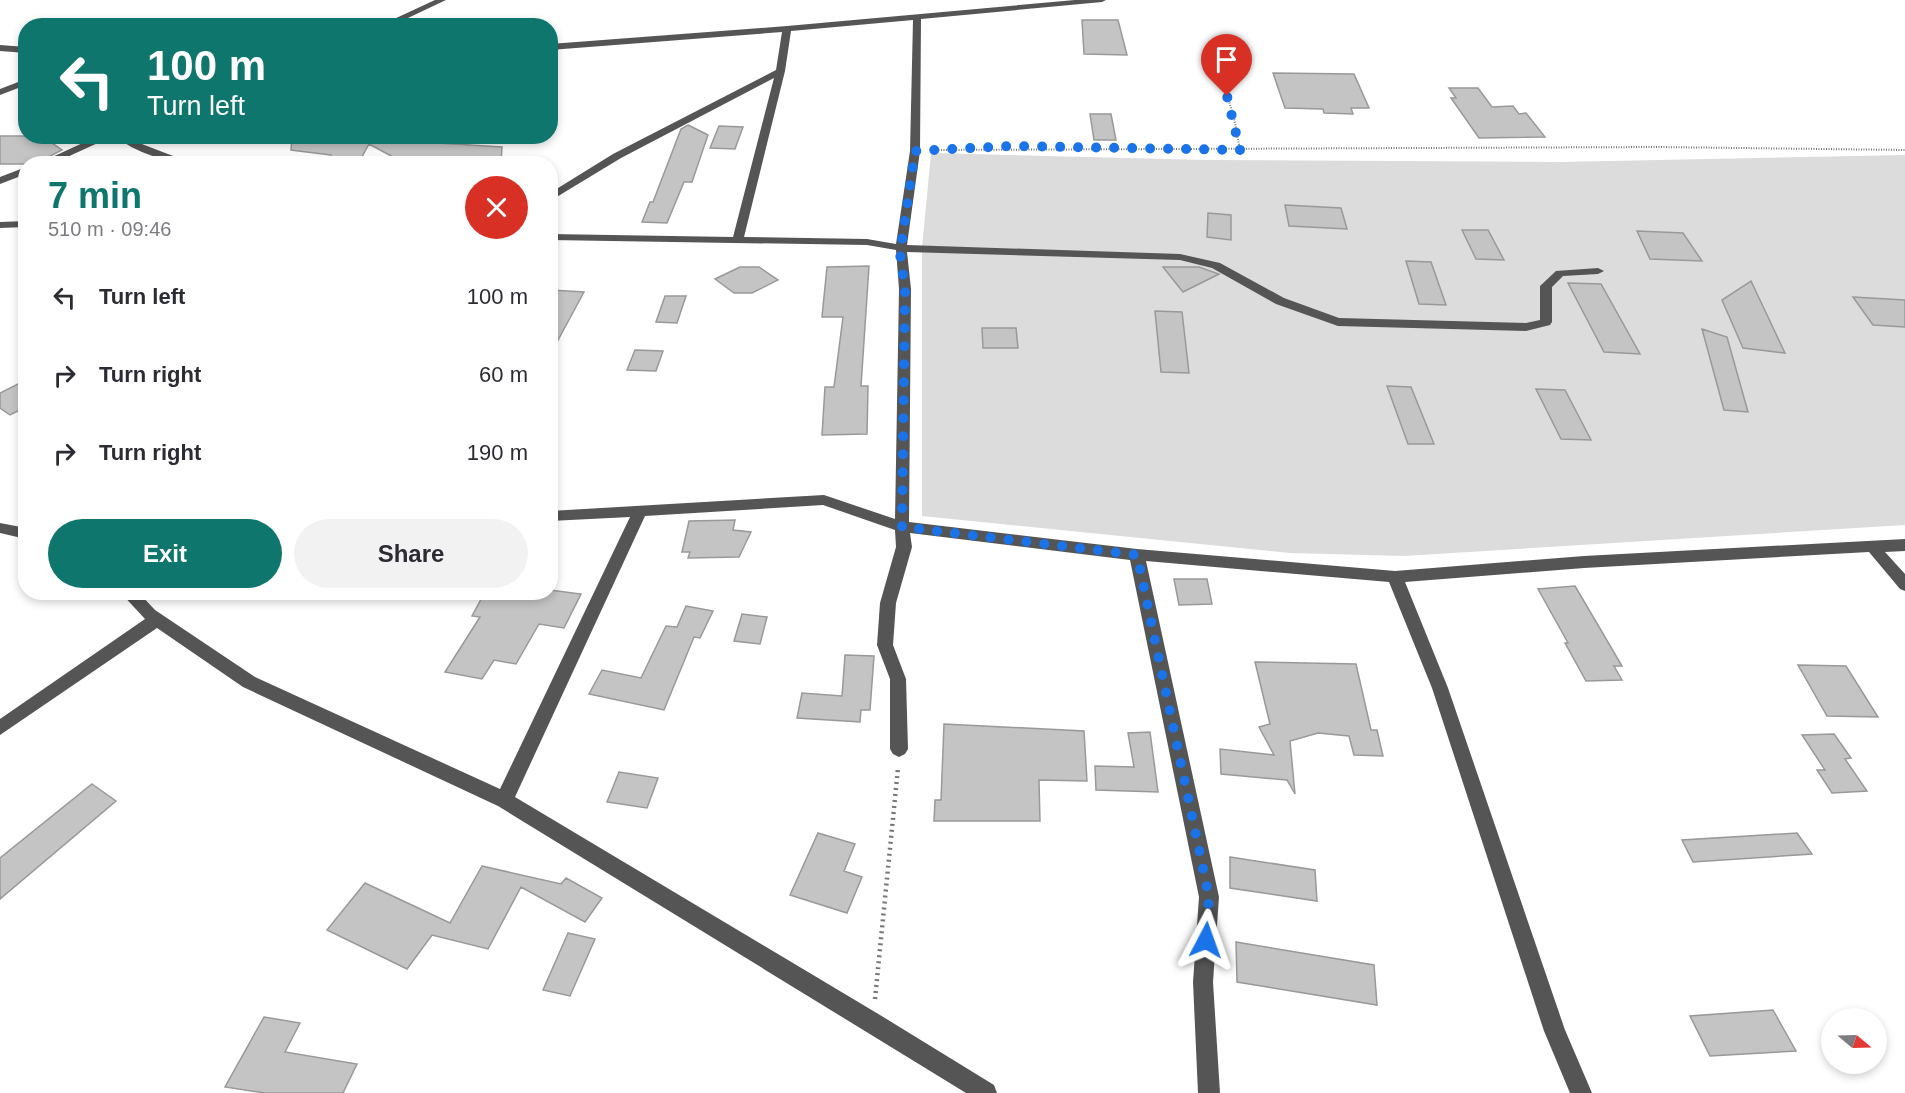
<!DOCTYPE html>
<html lang="en">
<head>
<meta charset="utf-8">
<style>
	:root { --surface:#fff; --page:#f2f2f3; --text:#2b2b33; --muted:#7c7c81; --accent:#0f766e }
	body { margin:0; font-family:Arial,sans-serif; background:var(--page); color:var(--text); height:100vh; display:flex; flex-direction:column; font-size:22px; white-space:nowrap }
	* { box-sizing:border-box; margin:0 }
	p { font-size:20px; color:var(--muted) }
	.icon { flex:none; width:33px; height:33px; fill:none; stroke:currentColor; stroke-width:2; stroke-linecap:round; stroke-linejoin:round }
	.map { position:relative; flex:1; overflow:hidden }
	.sheet { position:absolute; left:18px; top:156px; width:540px; height:444px; display:flex; flex-direction:column; background:var(--surface); border-radius:24px; box-shadow:0 3px 9px #0003 }
	.sheet>* { flex:none }
	.guide { position:absolute; left:18px; top:18px; width:540px; height:126px; border-radius:24px; box-shadow:0 3px 9px #0003; background:#0f766e; color:#fff; overflow:hidden }
	.needle { width:39px; rotate:109deg }
	.controls { position:absolute; left:1821px; top:1008px; display:grid; gap:12px }
	.controls a { display:grid; place-items:center; width:66px; height:66px; border-radius:50%; background:var(--surface); box-shadow:0 3px 9px #0003; font-size:30px }
	.pin { position:absolute; display:grid; place-items:center; width:51px; height:51px; color:#fff; margin:-62px -26px; border-radius:50% 50% 50% 0; rotate:-45deg; box-shadow:0 0 6px #0007 }
	.pin .icon { rotate:45deg }
	.me { position:absolute; width:66px; margin:-33px; rotate:4deg; stroke-linejoin:round; filter:drop-shadow(0 0 4px #0008) }
	.turn { display:flex; align-items:center; gap:21px; height:126px; padding:0 30px; font-size:27px }
	.turn .icon { width:78px; height:78px; stroke-width:2.5 }
	.turn b { display:block; font-size:42px; line-height:51px }
	.round { display:grid; place-items:center; flex:none; width:63px; height:63px; border-radius:32px; background:var(--page) }
	.head { display:flex; align-items:center; justify-content:space-between; height:102px; padding:0 30px }
	h1 { font-size:36px; font-weight:700; line-height:45px; color:var(--accent) }
	.button { display:flex; gap:12px; margin-top:auto; padding:12px 30px }
	.button a { flex:1; height:69px; border-radius:36px; background:var(--accent); color:#fff; font-size:24px; font-weight:700; line-height:69px; text-align:center }
	.button a+a { background:var(--page); color:var(--text) }
	ul { padding:0; list-style:none }
	li { display:flex; align-items:center; gap:18px; height:78px; padding:0 30px }
	li div { flex:1 }
	li b { display:block; font-size:22px }
	li em { font-style:normal }
	.map>svg:first-child { display:block }
	.green { fill:#dcdcdc }
	.building { fill:#c4c4c4; stroke:#999; stroke-width:1.5 }
	.lines { fill:none; stroke-linecap:round; stroke-linejoin:round }
	.path-far1 { stroke:#777; stroke-width:2; stroke-dasharray:1 1.5; stroke-linecap:butt }
	.path { stroke:#777; stroke-width:4.5; stroke-dasharray:2 4; stroke-linecap:butt }
	.minor { fill:#555; fill-rule:evenodd }
	.route { stroke:#1a73e8; stroke-width:10; stroke-dasharray:0 18 }
</style>
</head>
<body>
<div class="map">
<svg width="1905" height="1093" viewBox="0 0 1905 1093">
	<rect width="100%" height="100%" fill="#fff"/>
	<path class="green" d="M931,153L1208,160L1560,162L1905,155V525L1404,556L1290,553L922,516V248Z"/>
	<path class="building" d="M1082,20H1118L1127,55L1084,54Z
		M1273,73L1354,74L1369,108H1351L1353,114L1324,113L1323,109L1285,108Z
		M1449,88H1478L1492,107L1513,106L1519,114L1526,113L1545,137L1479,138L1451,98H1456Z
		M1090,114H1111L1116,140H1094Z
		M688,125L708,135L692,182H684L667,223L642,222L650,202H653L681,129Z
		M719,126L743,127L735,149L710,148Z
		M0,136H42L62,150L35,164H0Z
		M292,136H374L373,139L502,147L501,164H406L369,144L358,164H326L331,155L291,150Z
		M1285,205L1341,208L1347,229L1289,226Z
		M1208,213L1231,215V240L1207,237Z
		M1462,230H1488L1504,260L1476,259Z
		M1637,231L1683,233L1702,261L1650,259Z
		M1406,261L1431,262L1446,305L1419,304Z
		M869,266L861,386H868L867,434L822,435L825,387H834L843,317H822L827,267Z
		M740,267H759L778,280L752,293H734L715,279Z
		M1163,267H1199L1219,274L1183,292Z
		M1751,281L1785,353L1743,348L1722,300Z
		M1568,283L1601,284L1640,354L1604,352Z
		M550,290L584,292L550,355Z
		M665,296H686L677,323L656,322Z
		M1853,297L1905,300V327L1873,325Z
		M1155,311L1182,312L1189,373L1161,372Z
		M982,328H1016L1018,348H983Z
		M1702,329L1727,337L1748,412L1724,410Z
		M635,350L663,351L656,371L627,370Z
		M26,380V407L10,415L0,408V393Z
		M1387,386L1411,387L1434,444H1408Z
		M1536,389L1565,390L1591,440L1561,439Z
		M735,520L733,530L751,532L739,557L688,558L690,552H682L689,521Z
		M1174,579H1207L1212,604L1179,605Z
		M1575,586L1622,666H1614L1622,680L1586,681L1565,643H1568L1538,589Z
		M550,590L581,594L564,628L539,624L516,664L494,660L482,679L445,672L480,617L472,616L485,592H550Z
		M686,606L713,611L700,638L694,637L664,710L589,694L602,670L641,678L666,626L677,627Z
		M742,614L767,617L760,644L734,641Z
		M845,655L874,656L870,710H861L860,722L797,718L802,693L842,696Z
		M1255,662L1356,664L1371,730H1377L1383,756L1354,755L1349,736L1318,733L1290,741L1295,794L1287,780L1221,774L1220,749L1274,755L1259,727L1270,724Z
		M1798,665L1846,666L1878,717L1827,716Z
		M944,724L1084,731L1087,781L1039,780L1040,821H934L935,800H941Z
		M1150,732L1158,792L1096,790L1095,766L1134,767L1128,733Z
		M1834,734L1851,758L1845,759L1867,791L1832,793L1817,770H1825L1802,735Z
		M619,772L658,778L647,808L607,802Z
		M92,784L116,801L0,899V858Z
		M818,833L855,844L844,871L862,877L847,913L790,895Z
		M1797,833L1812,854L1693,862L1682,840Z
		M1230,857L1315,870L1317,901L1230,888Z
		M482,866L561,884L566,878L602,898L585,922L521,887L488,949L432,935L407,969L327,930L365,883L450,923Z
		M568,933L595,939L570,996L543,990Z
		M1236,942L1374,965L1377,1005L1237,982Z
		M1773,1010L1796,1051L1710,1056L1690,1016Z
		M264,1017L300,1023L285,1052L357,1064L343,1093H265L225,1087Z"/>
	<g class="lines">
		<path class="path-far1" d="M1214,55L1234,117L1240,150
			M931,150L1657,147L1905,150"/>
		<path class="path" d="M875,999L898,768"/>
		<path class="minor" d="M435,0H446L391,26H379Z
			M1075,0H1106L1102,2L921,19L920,151L907,245L1180,254L1220,263L1284,298L1339,318L1526,323L1540,320V286L1556,271L1598,268L1604,271L1598,274L1563,276L1552,287V322L1550,325L1526,331L1338,326L1276,304L1212,268L1180,260L907,252L911,289L909,522L1137,549L1395,571L1584,556L1905,539V551L1885,552L1905,574V591L1900,589L1869,552L1584,568L1405,582L1448,688L1565,1030L1592,1093H1570L1544,1031L1432,688L1389,582L1146,561L1219,897L1213,982L1220,1093H1198L1193,982L1199,897L1130,560L910,533L912,547L896,603L893,645L906,679L908,749L905,754L899,757L893,754L890,749V679L877,645L880,603L896,547L895,530L823,505L645,516L515,797L880,1015L994,1085L997,1093H966L498,806L243,687L157,628L0,735V719L145,619L120,592H138L155,610L255,677L500,789L630,517L550,521V511L824,495L895,519L899,289L896,250L867,245L550,240V234L733,237L774,78L621,158L550,201V193L613,154L776,70L782,32L550,50V44L787,26ZM913,20L910,151L896,244L867,239L744,237L785,71L791,31Z
			M0,45L26,47V53L0,51Z
			M26,79V85L0,95V89Z
			M98,136H113L52,164H37Z
			M116,136H128L134,141L194,164C172,164 132,152 116,136Z
			M26,167V174L0,184V177Z
			M26,221V227L0,228V222Z
			M0,523L26,528V539L0,533Z"/>
	</g>
	<g class="lines">
		<path class="route" d="M1206,940L1209,897L1137,555L902,527L905,289L900,254L915,151L1011,146L1240,150L1227,96"/>
	</g>
</svg>
<div class="controls">
<a><svg class="needle" viewBox="-14 -14 28 28"><path d="M0-13l5 13h-10z" fill="#e53935"/><path d="M0 13l5-13h-10z" fill="#7c7c81"/></svg></a>
</div>
<div class="pin" style="left:1227px;top:96px;background:#d93025"><svg class="icon" aria-label="arrive" viewBox="0 0 24 24"><path d="M6 21V4h12l-3 4 3 4H6"/></svg></div>
<svg class="me" style="left:1206px;top:940px" viewBox="-20 -20 40 40"><path d="M0-17L14 15 0 8-14 15z" fill="#1a73e8" stroke="#fff" stroke-width="4"/></svg>
<div class="guide">
<div class="turn"><svg class="icon" aria-label="left" viewBox="0 0 24 24"><path d="M17 20v-9H6M10 6l-5 5 5 5"/></svg><div><b>100 m</b>Turn left</div></div>
</div>
<section class="sheet">
<div class="head"><div><h1>7 min</h1><p>510 m · 09:46</p></div><a class="round" style="background:#d93025;color:#fff"><svg class="icon" aria-label="close" viewBox="0 0 24 24"><path d="M6 6l12 12M18 6L6 18"/></svg></a></div>
<ul>
<li><svg class="icon" aria-label="left" viewBox="0 0 24 24"><path d="M17 20v-9H6M10 6l-5 5 5 5"/></svg><div><b>Turn left</b></div><em>100 m</em></li>
<li><svg class="icon" aria-label="right" viewBox="0 0 24 24"><path d="M7 20v-9h11M14 6l5 5-5 5"/></svg><div><b>Turn right</b></div><em>60 m</em></li>
<li><svg class="icon" aria-label="right" viewBox="0 0 24 24"><path d="M7 20v-9h11M14 6l5 5-5 5"/></svg><div><b>Turn right</b></div><em>190 m</em></li>
</ul>
<div class="button"><a>Exit</a><a>Share</a></div>
</section>
</div>
</body>
</html>
